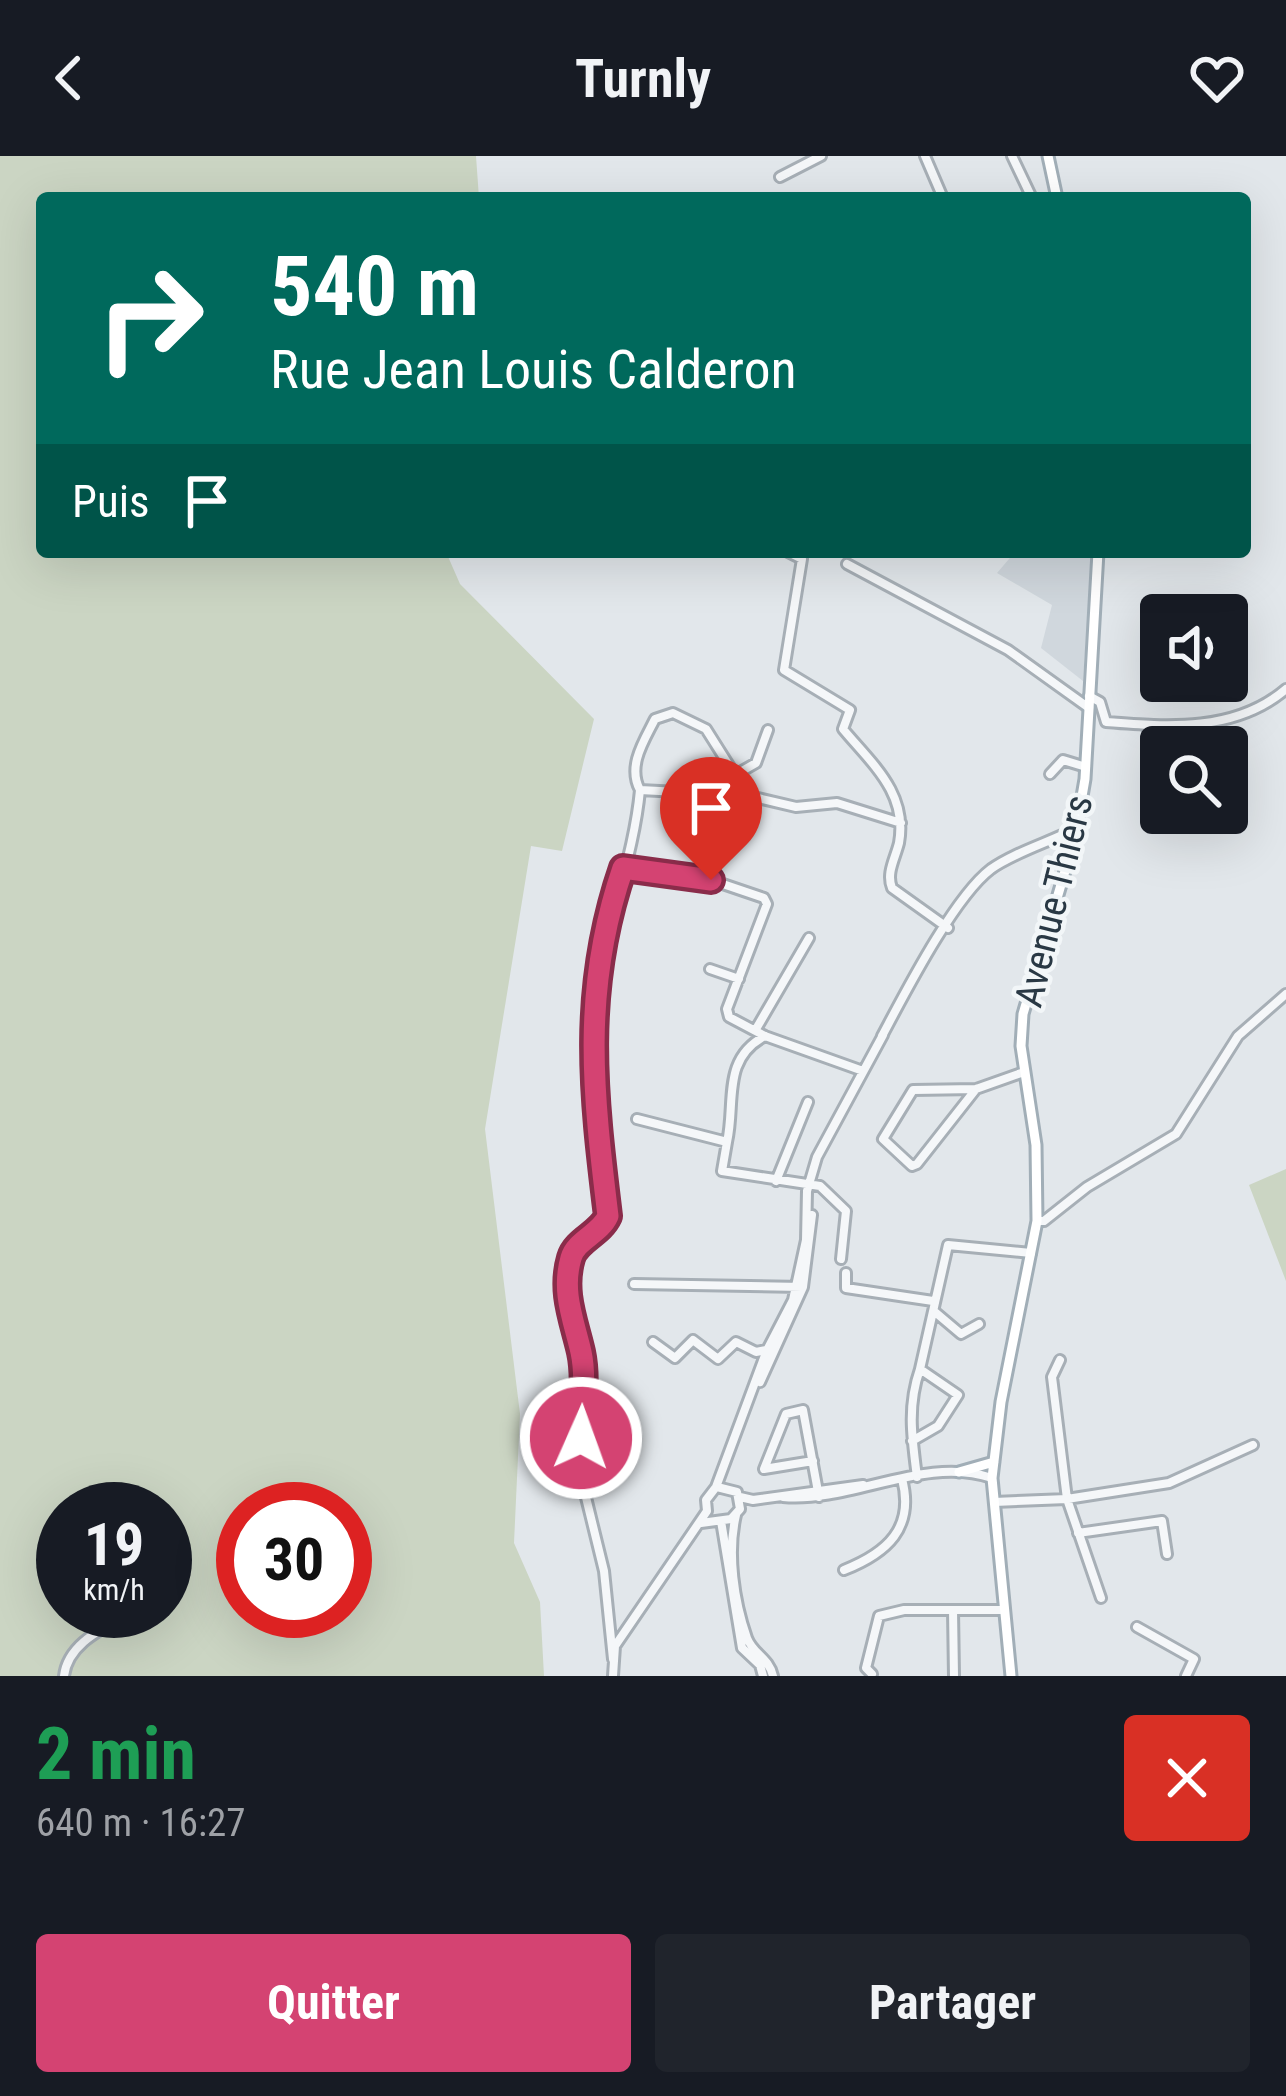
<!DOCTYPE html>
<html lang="fr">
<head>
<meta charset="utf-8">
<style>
	:root { --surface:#171b24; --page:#20242c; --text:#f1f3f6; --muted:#9ea1a6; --accent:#d44372 }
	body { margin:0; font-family:"Roboto Condensed",sans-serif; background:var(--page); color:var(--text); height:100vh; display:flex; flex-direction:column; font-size:45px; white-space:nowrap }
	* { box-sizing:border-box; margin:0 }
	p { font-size:39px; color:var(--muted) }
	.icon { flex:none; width:66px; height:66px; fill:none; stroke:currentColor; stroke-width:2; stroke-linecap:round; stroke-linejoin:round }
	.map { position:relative; height:1520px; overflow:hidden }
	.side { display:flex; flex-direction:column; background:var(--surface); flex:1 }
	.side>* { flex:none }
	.top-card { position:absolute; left:36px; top:36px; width:1215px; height:366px; border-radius:12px; box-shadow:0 12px 48px #0002; background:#00695c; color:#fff; overflow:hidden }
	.controls { position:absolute; left:1140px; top:438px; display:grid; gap:24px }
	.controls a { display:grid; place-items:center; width:108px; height:108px; border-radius:12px; background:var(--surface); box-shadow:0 12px 48px #0002; font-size:60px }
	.speed { position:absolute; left:36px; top:1326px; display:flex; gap:24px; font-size:60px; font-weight:700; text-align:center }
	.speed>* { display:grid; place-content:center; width:156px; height:156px; border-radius:50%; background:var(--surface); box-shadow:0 12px 48px #0002; line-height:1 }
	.speed small { font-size:30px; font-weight:400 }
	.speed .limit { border:18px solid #d22; background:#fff; color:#111 }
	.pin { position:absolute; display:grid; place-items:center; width:102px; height:102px; color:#fff; margin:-123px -51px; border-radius:50% 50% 50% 0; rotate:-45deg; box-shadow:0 0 12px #0007 }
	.pin .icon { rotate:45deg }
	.me { position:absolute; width:132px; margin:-66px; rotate:2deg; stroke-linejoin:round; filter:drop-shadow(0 0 9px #0008) }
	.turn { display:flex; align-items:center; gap:42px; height:252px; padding:0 36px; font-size:54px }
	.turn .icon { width:156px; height:156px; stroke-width:2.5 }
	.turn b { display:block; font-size:84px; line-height:102px }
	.then { display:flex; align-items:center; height:114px; padding:0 36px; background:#0003; gap:24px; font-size:45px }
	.round { display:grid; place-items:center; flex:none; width:126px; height:126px; border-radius:12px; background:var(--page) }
	.summary { display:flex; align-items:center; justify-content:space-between; height:204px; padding:0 36px }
	h1 { font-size:72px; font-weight:700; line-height:90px; color:#1e9e55 }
	.action { display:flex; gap:24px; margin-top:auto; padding:24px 36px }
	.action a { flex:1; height:138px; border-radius:12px; background:var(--accent); color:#fff; font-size:48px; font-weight:700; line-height:138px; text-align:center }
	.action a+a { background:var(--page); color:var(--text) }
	header { display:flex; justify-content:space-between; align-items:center; height:156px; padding:0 36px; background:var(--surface); font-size:54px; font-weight:700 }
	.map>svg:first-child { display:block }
	.built { fill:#d0d7dd }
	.green { fill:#cbd5c3; fill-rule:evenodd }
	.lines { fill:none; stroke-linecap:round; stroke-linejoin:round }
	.minor-casing { stroke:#a7afb6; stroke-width:14 }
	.major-casing { stroke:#a1aeb7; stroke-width:15 }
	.minor { stroke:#f5f7f9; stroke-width:8 }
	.major { stroke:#fff; stroke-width:9 }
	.route-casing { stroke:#8a2c4a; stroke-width:30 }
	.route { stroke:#d44372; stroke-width:21 }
	.labels { text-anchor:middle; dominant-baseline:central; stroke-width:9; stroke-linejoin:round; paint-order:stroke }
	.street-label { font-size:39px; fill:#293844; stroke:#f2f6f8 }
</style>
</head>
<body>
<header><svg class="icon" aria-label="back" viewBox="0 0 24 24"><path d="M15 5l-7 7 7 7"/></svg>Turnly<svg class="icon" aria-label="heart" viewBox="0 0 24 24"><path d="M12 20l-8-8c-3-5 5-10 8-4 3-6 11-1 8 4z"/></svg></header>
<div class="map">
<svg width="1286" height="1520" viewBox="0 0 1286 1520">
	<rect width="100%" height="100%" fill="#e2e7eb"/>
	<path class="built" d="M1015,396H1092L1083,525L1041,492L1052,449L997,417Z"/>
	<path class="green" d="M0,0H476L479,42H42V396H446L460,428L594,563L562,695L531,690L485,973L520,1258L514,1387L540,1446L544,1520H0ZM63,1353H165V1455H63ZM243,1353H345V1455H243Z
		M1286,1013V1125L1249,1029Z"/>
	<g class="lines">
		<defs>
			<path id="minor" d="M925,0L943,42
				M1012,0L1032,42
				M780,21L821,0
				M788,396L802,403L784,514L850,554L843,573C872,608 908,637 899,687C895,703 886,717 892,732L948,772
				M847,408L1008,494L1089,552
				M1089,540L1100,546L1106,566C1169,571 1236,576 1286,533
				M673,557L706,573L735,619L698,637L640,634C627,610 644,585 655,563Z
				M768,574L756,607L735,619L745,639L796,651L837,647L901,667
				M1050,618L1063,604L1086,611
				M623,713L711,724L764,742L767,748L727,853L729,861L765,880L863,915
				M710,813L739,823
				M756,873L809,782
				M882,880C905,837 954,741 991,713C1015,696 1050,686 1077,672
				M976,933L917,1008L912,1010L883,983L913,934L976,933L1024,916
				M637,963L727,986L722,1015L820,1030L846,1055L841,1103
				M727,986C736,947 721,903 765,880
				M776,1025L808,946
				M1037,1065H1044L1087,1031L1176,978L1238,880L1286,838
				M846,1117V1132L933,1145
				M634,1128L802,1131
				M935,1156L961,1178L979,1168
				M653,1186L675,1202L693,1184L718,1203L736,1186L756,1196L766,1194
				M1060,1204L1052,1221L1067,1343L1169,1327L1253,1289
				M920,1213L948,1089L1031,1097
				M760,1226L803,1131L812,1059
				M912,1285L938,1270L958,1239L920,1213C907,1250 912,1282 917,1321
				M813,1305L764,1313L786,1258L803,1254L819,1341
				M740,1341L753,1344L863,1329
				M783,1341C852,1347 924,1299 992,1322
				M994,1346L1067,1343L1101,1442
				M736,1359C727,1397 734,1445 747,1482C753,1498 769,1502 773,1520
				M721,1365L742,1492L760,1509L763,1520
				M701,1367L731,1363L740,1353L737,1336L717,1331
				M1078,1377L1162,1365L1167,1398
				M844,1414C887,1397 915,1372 902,1323
				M953,1454L954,1520
				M1137,1471L1194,1503L1186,1520
				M613,1503L604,1415L581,1321L584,1230L568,1144L574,1094L608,1060C599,983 587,910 598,832C607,765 634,700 640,634
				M872,1518L866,1512L879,1460L904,1454H1004
				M64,1520C68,1487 104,1472 130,1457
				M613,1520L615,1490L707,1355L706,1344L716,1331L767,1194L793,1144L806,1084L807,1035L817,1001L883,879"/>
			<path id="major" d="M1048,0L1057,42
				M959,1316L994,1306
				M1011,1520L992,1322L1001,1246L1037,1065L1036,989L1021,890L1023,858L1075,681L1085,623L1098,396"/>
		</defs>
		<use href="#minor" class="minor-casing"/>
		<use href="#major" class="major-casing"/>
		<use href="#minor" class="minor"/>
		<use href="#major" class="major"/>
	</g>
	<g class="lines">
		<defs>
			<path id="route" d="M581,1282C581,1254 587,1224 581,1196C574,1165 561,1136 571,1102C576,1084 600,1078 608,1060C593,937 581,834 623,712L711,724"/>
		</defs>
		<use href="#route" class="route-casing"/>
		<use href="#route" class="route"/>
	</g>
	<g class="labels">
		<g class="street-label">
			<text transform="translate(1054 745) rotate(-76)">Avenue Thiers</text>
		</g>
	</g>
</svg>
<div class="controls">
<a><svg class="icon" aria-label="sound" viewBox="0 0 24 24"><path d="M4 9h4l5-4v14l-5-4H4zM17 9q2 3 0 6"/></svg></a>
<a><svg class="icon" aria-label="search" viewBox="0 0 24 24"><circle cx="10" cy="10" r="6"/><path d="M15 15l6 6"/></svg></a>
</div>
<div class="speed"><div>19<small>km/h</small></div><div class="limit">30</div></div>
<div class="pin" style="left:711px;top:724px;background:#d93025"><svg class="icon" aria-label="arrive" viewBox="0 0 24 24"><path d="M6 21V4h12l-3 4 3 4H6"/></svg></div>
<svg class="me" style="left:581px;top:1282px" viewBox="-20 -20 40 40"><circle r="17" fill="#d44372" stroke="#fff" stroke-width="3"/><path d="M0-11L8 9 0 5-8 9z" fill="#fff"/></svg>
<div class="top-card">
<div class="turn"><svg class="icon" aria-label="right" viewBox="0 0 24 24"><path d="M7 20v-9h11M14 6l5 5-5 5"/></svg><div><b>540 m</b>Rue Jean Louis Calderon</div></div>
<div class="then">Puis<svg class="icon" aria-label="arrive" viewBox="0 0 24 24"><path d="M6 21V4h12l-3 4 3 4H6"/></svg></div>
</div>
</div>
<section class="side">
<div class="summary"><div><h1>2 min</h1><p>640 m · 16:27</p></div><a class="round" style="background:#d93025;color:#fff"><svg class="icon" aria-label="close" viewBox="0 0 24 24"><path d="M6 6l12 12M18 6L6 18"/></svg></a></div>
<div class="action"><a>Quitter</a><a>Partager</a></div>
</section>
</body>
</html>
